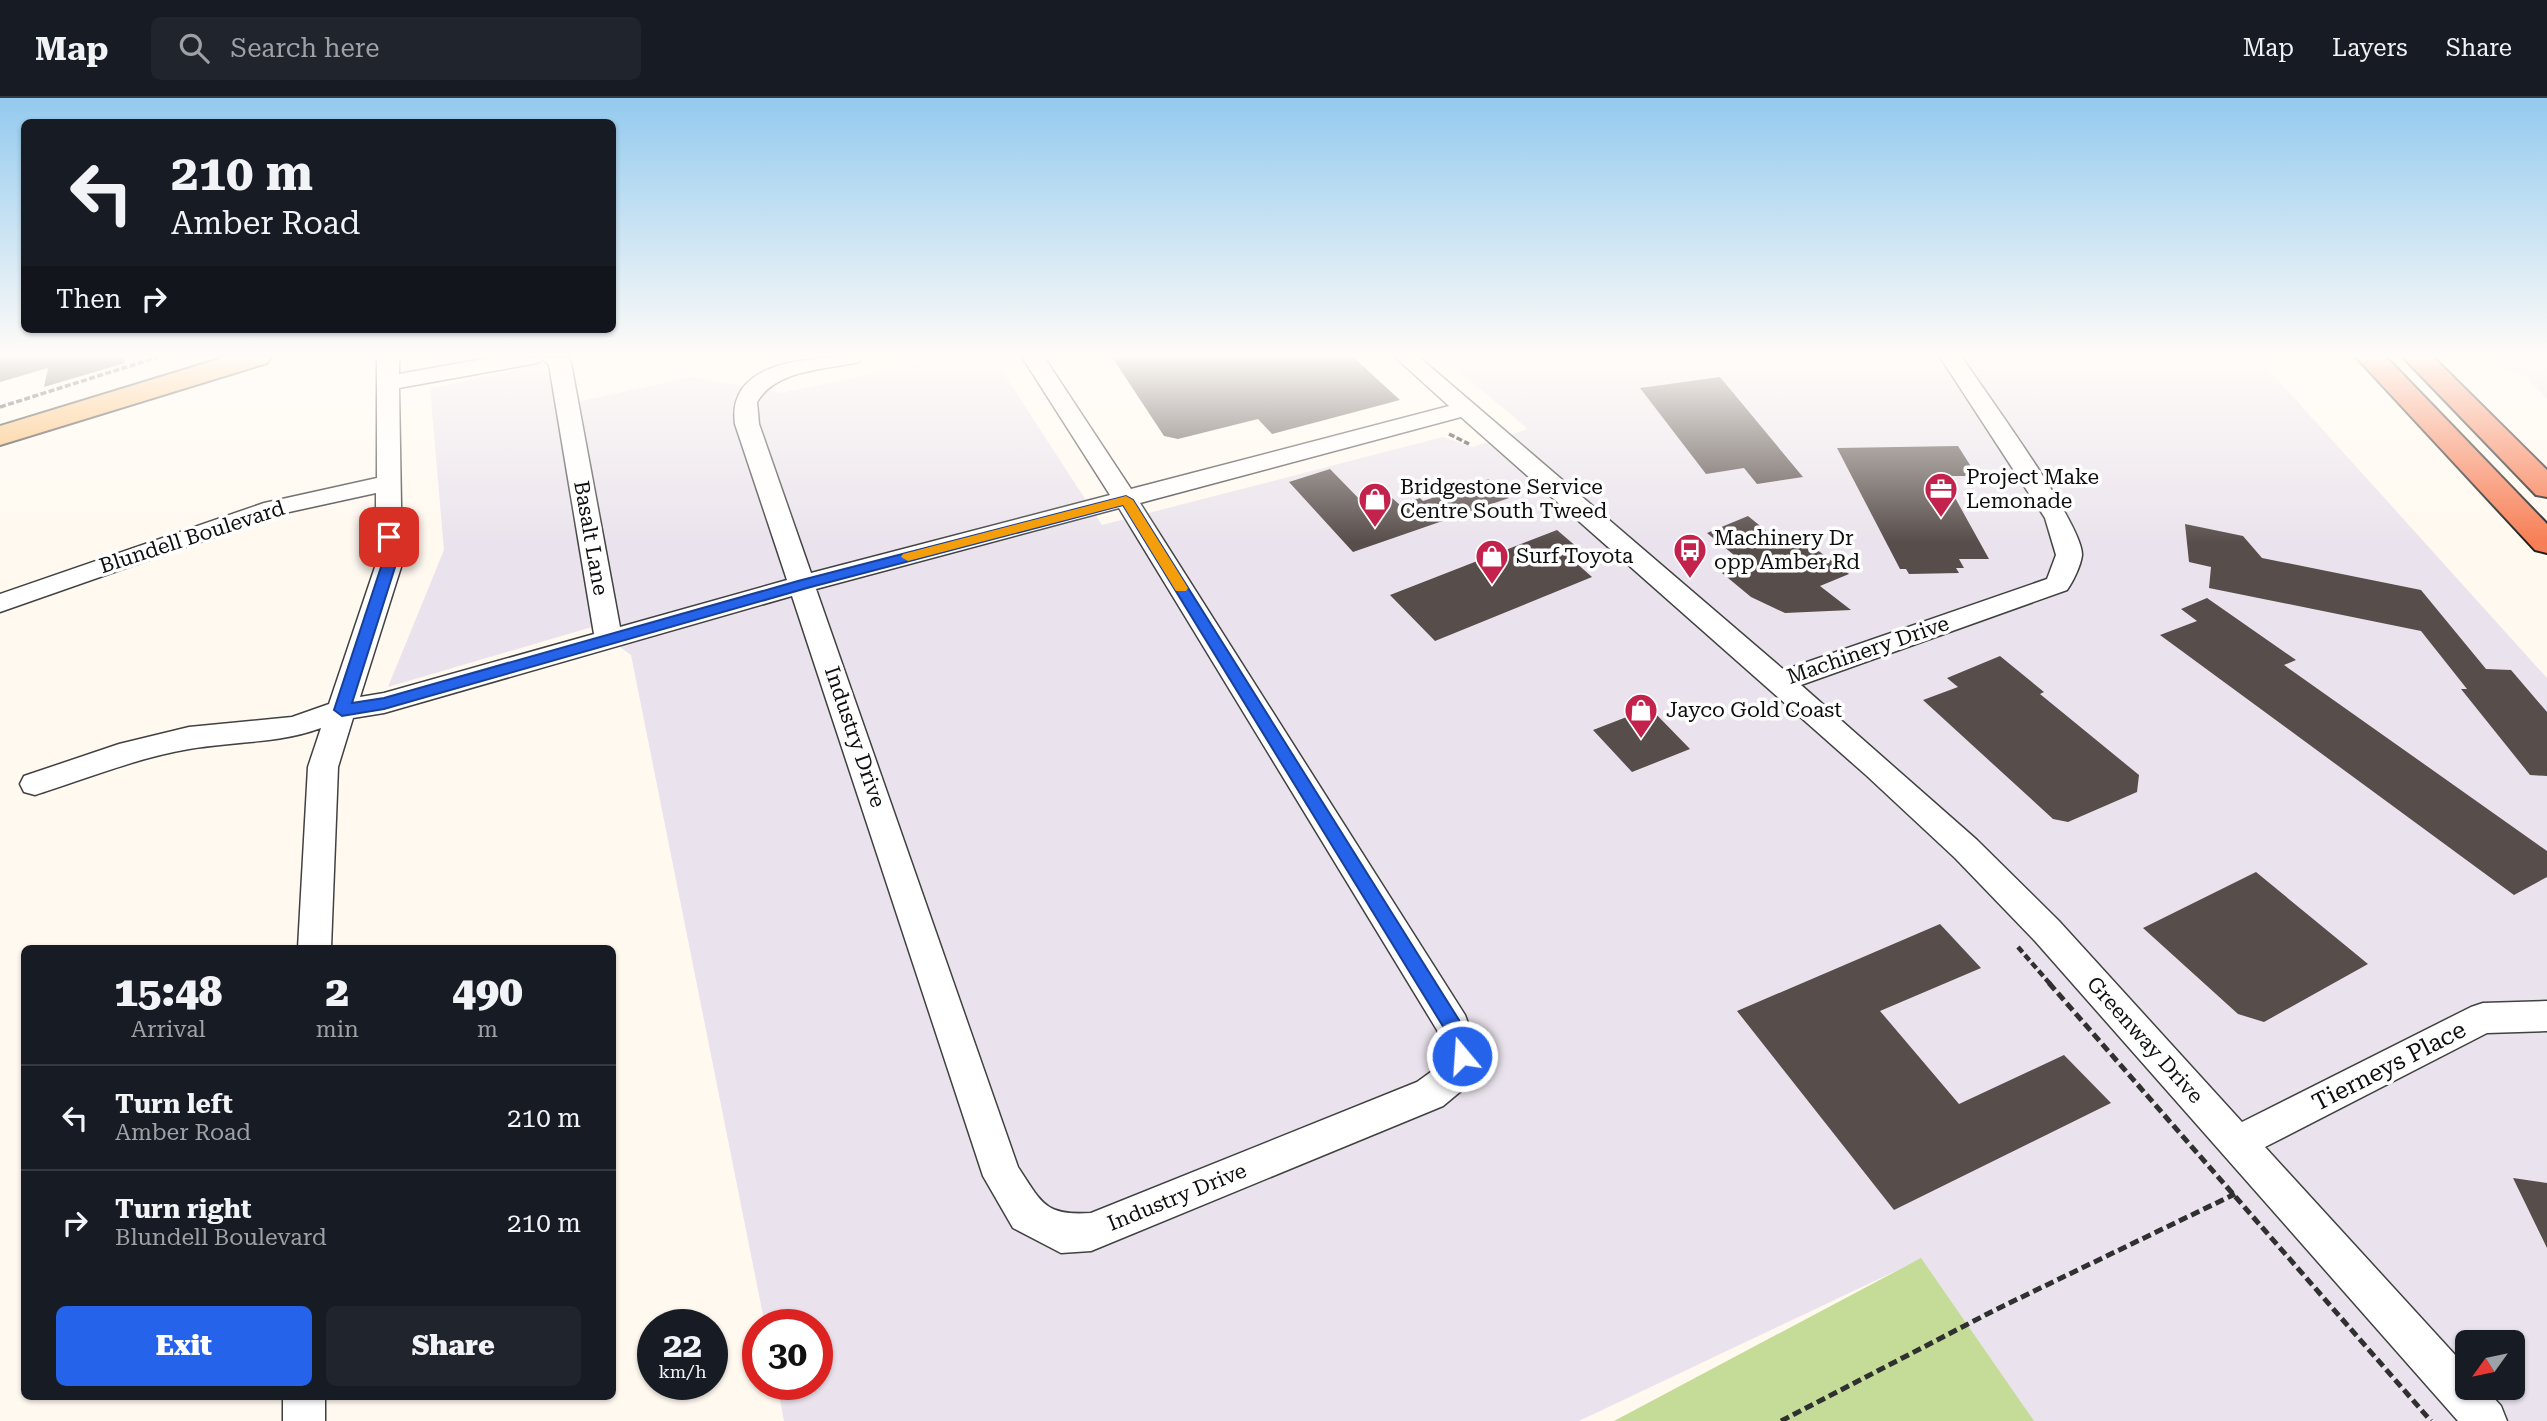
<!DOCTYPE html>
<html lang="en">
<head>
<meta charset="utf-8">
<style>
	:root { --surface:#171b24; --page:#20242c; --text:#f1f3f6; --muted:#9ea1a6; --line:#363941; --accent:#2563eb }
	body { margin:0; font-family:"Roboto Serif",serif; background:var(--page); color:var(--text); height:100vh; display:flex; flex-direction:column; font-size:26px; white-space:nowrap }
	* { box-sizing:border-box; margin:0 }
	p { font-size:23px; color:var(--muted) }
	.icon { flex:none; width:38px; height:38px; fill:none; stroke:currentColor; stroke-width:2; stroke-linecap:round; stroke-linejoin:round }
	.map { position:relative; flex:1; overflow:hidden }
	.panel { position:absolute; left:21px; top:847px; width:595px; height:455px; display:flex; flex-direction:column; background:var(--surface); border-radius:10px; box-shadow:0 2px 5px #0004 }
	.panel>* { flex:none }
	.top-card { position:absolute; left:21px; top:21px; width:595px; height:214px; border-radius:10px; box-shadow:0 2px 5px #0004; background:#171b24; color:var(--text); overflow:hidden }
	.needle { width:46px; rotate:237deg }
	.controls { position:absolute; left:2455px; top:1232px; display:grid; gap:14px }
	.controls a { display:grid; place-items:center; width:70px; height:70px; border-radius:10px; background:var(--surface); box-shadow:0 2px 5px #0004; font-size:35px }
	.speed { position:absolute; left:637px; top:1211px; display:flex; gap:14px; font-size:35px; font-weight:700; text-align:center }
	.speed>* { display:grid; place-content:center; width:91px; height:91px; border-radius:50%; background:var(--surface); box-shadow:0 2px 5px #0004; line-height:1 }
	.speed small { font-size:18px; font-weight:400 }
	.speed .limit { border:10px solid #d22; background:#fff; color:#111 }
	.pin { position:absolute; display:grid; place-items:center; width:60px; height:60px; color:#fff; margin:-30px; border-radius:14px; box-shadow:0 4px 10px #0006 }
	.me { position:absolute; width:77px; margin:-38px; rotate:342deg; stroke-linejoin:round; filter:drop-shadow(0 0 5px #0008) }
	.turn { display:flex; align-items:center; gap:24px; height:147px; padding:0 35px; font-size:32px }
	.turn .icon { width:91px; height:91px; stroke-width:2.5 }
	.turn b { display:block; font-size:49px; line-height:60px }
	.then { display:flex; align-items:center; height:66px; padding:0 35px; background:#0003; gap:14px; font-size:26px }
	.eta { display:flex; justify-content:space-evenly; align-items:center; height:119px; text-align:center }
	.eta b { font-size:42px; font-weight:800; line-height:49px }
	.action { display:flex; gap:14px; margin-top:auto; padding:14px 35px }
	.action a { flex:1; height:80px; border-radius:10px; background:var(--accent); color:#fff; font-size:28px; font-weight:800; line-height:80px; text-align:center }
	.action a+a { background:var(--page); color:var(--text) }
	ul { padding:0; list-style:none }
	li { display:flex; align-items:center; gap:21px; height:105px; padding:0 35px; border-top:2px solid var(--line) }
	li div { flex:1 }
	li b { display:block; font-size:26px }
	li em { font-style:normal }
	header { display:flex; align-items:center; gap:42px; box-sizing:border-box; height:98px; padding:0 35px; background:var(--surface); border-bottom:2px solid var(--line) }
	header strong { font-size:33px }
	nav { display:flex; gap:38px; margin-inline-start:auto; font-size:24px }
	.search { width:490px; height:63px; background:var(--page); display:flex; align-items:center; gap:18px; box-sizing:border-box; padding:0 24px; border-radius:10px; color:var(--muted); font-size:26px }
	.map>svg:first-child { display:block }
	.industrial { fill:#eae3ed; fill-rule:evenodd }
	.forest { fill:#c4dc97 }
	.building { fill:#574d4a }
	.lines { fill:none; stroke-linecap:round; stroke-linejoin:round }
	.minor-casing { stroke:#414141; stroke-width:3 }
	.major-casing { stroke:#1f1f1f; stroke-width:4 }
	.highway-casing { stroke:#1f1f1f; stroke-width:4 }
	.path-far2 { stroke:#303030; stroke-width:3.5; stroke-dasharray:6 2.5; stroke-linecap:butt }
	.path-far1 { stroke:#303030; stroke-width:4.5; stroke-dasharray:7 3.5; stroke-linecap:butt }
	.path { stroke:#303030; stroke-width:5; stroke-dasharray:9 4.5; stroke-linecap:butt }
	.minor { fill:#fff; fill-rule:evenodd }
	.major { fill:#fbb763; fill-rule:evenodd }
	.highway { fill:#f77e55; fill-rule:evenodd }
	.route { fill:#2563eb; stroke:#184099; stroke-width:2 }
	.slow { fill:#f59e0b }
	.labels { text-anchor:middle; dominant-baseline:central; stroke-width:7; stroke-linejoin:round; paint-order:stroke }
	.poi-label { font-size:21px; fill:#0e0e0e; stroke:#fff; text-anchor:start }
	.street-label { font-size:21px; fill:#0e0e0e; stroke:#fff }
	.near-street-label { font-size:24px; fill:#0e0e0e; stroke:#fff }
</style>
</head>
<body>
<header>
<strong>Map</strong>
<div class="search"><svg class="icon" aria-label="search" viewBox="0 0 24 24"><circle cx="10" cy="10" r="6"/><path d="M15 15l6 6"/></svg>Search here</div>
<nav><a>Map</a><a>Layers</a><a>Share</a></nav>
</header>
<div class="map">
<svg width="2547" height="1323" viewBox="0 0 2547 1323">
	<rect width="100%" height="100%" fill="#fff9f0"/>
	<path class="industrial" d="M951,259H993L1102,427L1443,339L1473,349L1528,331L1442,259H2257L2547,580V1323H2023L1921,1161L1579,1323H784L777,1286H817V1227H765L631,557L592,529L388,589L444,452L430,290L538,268L549,276L558,308L692,279L781,295ZM2468,1244H2513V1290H2468Z
		M2514,259H2547V301L2524,277L2491,267Z"/>
	<path class="forest" d="M1921,1160L2034,1323H1614Z"/>
	<path class="building" d="M0,259H124L125,265L44,289L48,270L0,284Z
		M1112,259H1353L1400,302L1272,336L1258,321L1178,341L1164,338Z
		M1720,279L1803,379L1757,386L1744,370L1706,376L1640,290Z
		M1958,348L1977,378H1943L1989,461H1959L1964,470H1956L1959,475L1909,476L1906,471H1900L1837,350Z
		M1330,371L1367,409L1392,400L1400,407L1420,400L1423,403L1489,381L1509,400L1353,454L1289,384Z
		M1748,418L1786,449L1804,442L1849,476L1820,488L1851,512L1785,515L1751,499L1722,475L1745,466L1707,435Z
		M2185,426L2243,438L2262,460L2421,492L2486,571L2511,572L2547,614V678L2530,677L2461,591H2467L2421,533L2209,490L2211,469L2189,464Z
		M1557,432L1578,450L1565,455L1592,479L1435,543L1390,497Z
		M2207,500L2296,562L2284,567L2547,753V779L2514,797L2160,537L2197,523L2181,511Z
		M2000,558L2044,594L2040,596L2139,677L2137,694L2068,724L2053,721L1923,602L1958,589L1947,580Z
		M1650,610L1690,651L1632,674L1593,632Z
		M2256,774L2368,866L2264,924L2238,916L2143,830Z
		M1940,826L1981,870L1880,913L1959,1006L2064,957L2111,1005L1894,1112L1737,913Z
		M2513,1080L2547,1085V1150Z"/>
	<g class="lines">
		<defs>
			<path id="minor" d="M377,259H399V276L494,259L568,260L571,265L620,529L787,482L735,326C726,260 817,259 862,259L859,264C826,272 776,271 757,304L759,326L811,475L1110,397L1022,259H1044L1131,391L1449,308L1395,259H1419L1784,572L2047,481L2056,457L2045,420L1940,259H1962C1984,293 2083,426 2082,457C2081,467 2073,484 2067,492L1801,587L1977,742L2059,823L2242,1024L2471,909L2483,905L2547,903V933L2487,935L2265,1049L2468,1271V1290H2485L2501,1308L2507,1323H2458L2035,843L1955,760L1867,678L1461,319L1140,405L1465,917L1480,958L1461,993L1443,1008L1091,1153L1061,1155L1013,1130L983,1078L792,498L384,615L353,620L338,669L331,850H298L308,669L321,630C278,646 233,643 189,651C136,660 86,681 35,697L24,694L20,686L24,678L119,646L189,629L292,619L329,606L376,466V395L280,416L0,514V496L264,405L377,380ZM542,260L549,267L594,536L384,595L360,599L402,466L399,290L532,266L540,264ZM1119,410L1437,932L1444,956L1435,971L1417,984L1091,1115C1044,1118 1042,1105 1018,1069L816,491Z
				M283,1298H325V1323H283Z"/>
			<path id="major" d="M226,259H271L267,265L0,347V328Z"/>
			<path id="highway" d="M2356,259H2386L2547,426V455L2535,452Z
				M2403,259H2433L2547,372V399L2536,397Z"/>
		</defs>
		<use href="#minor" class="minor-casing"/>
		<use href="#major" class="major-casing"/>
		<use href="#highway" class="highway-casing"/>
		<path class="path-far2" d="M0,309L158,259
			M1449,336L1469,346"/>
		<path class="path-far1" d="M2018,849L2051,887"/>
		<path class="path" d="M2049,885L2431,1323
			M1781,1323L1995,1212L2235,1096"/>
		<use href="#minor" class="minor"/>
		<use href="#major" class="major"/>
		<use href="#highway" class="highway"/>
	</g>
	<linearGradient id="sky" x2="0" y2="1"><stop stop-color="#93caee"/><stop offset="0.58" stop-color="#fffcf8"/><stop offset="1" stop-color="#fffcf8" stop-opacity="0"/></linearGradient>
	<rect width="2547" height="445" fill="url(#sky)"/>
	<path class="route" d="M1126,398L1133,402L1459,922L1471,958L1468,964L1462,966L1455,964L1444,930L1123,407L807,490L384,611L342,618L334,612L382,466L384,436H394L396,439V466L352,605L384,600L798,483Z"/>
	<path class="slow" d="M1126,398L1133,402L1188,490L1186,493H1176L1123,407L908,463L901,459L903,456Z"/>
	<defs>
		<symbol id="office-pin" viewBox="-11 -11 22 30"><path d="M0 17L-7.5 6A9.5 9.5 0 1 1 7.5 6Z" fill="#c2224b" stroke="#fff"/><path d="M-6-3h4V-5.5h4V-3h4V5H-6ZM-1-4.5V-3h2v-1.5ZM-6 0V1H6V0Z" fill="#fff"/></symbol>
		<symbol id="shop-pin" viewBox="-11 -11 22 30"><path d="M0 17L-7.5 6A9.5 9.5 0 1 1 7.5 6Z" fill="#c2224b" stroke="#fff"/><path d="M-5-2.5h2.3a2.7 3.5 0 0 1 5.4 0H5L5.5 6h-11ZM-1.5-2.5h3a1.5 2.3 0 0 0-3 0Z" fill="#fff"/></symbol>
		<symbol id="bus-pin" viewBox="-11 -11 22 30"><path d="M0 17L-7.5 6A9.5 9.5 0 1 1 7.5 6Z" fill="#c2224b" stroke="#fff"/><path d="M-5-6H5V4H4V6H2V4H-2V6H-4V4H-5ZM-3.5-4V0h7V-4ZM-3.5 1.2v1.5H-2V1.2ZM2 1.2v1.5H3.5V1.2Z" fill="#fff"/></symbol>
	</defs>
	<g fill-rule="evenodd">
		<use href="#office-pin" x="1922" y="372" width="38" height="52"/>
		<use href="#shop-pin" x="1356" y="382" width="38" height="52"/>
		<use href="#bus-pin" x="1671" y="433" width="38" height="52"/>
		<use href="#shop-pin" x="1473" y="439" width="38" height="52"/>
		<use href="#shop-pin" x="1622" y="593" width="38" height="52"/>
	</g>
	<g class="labels">
		<g class="poi-label">
			<text x="1966" y="379">Project Make<tspan x="1966" dy="24">Lemonade</tspan></text>
			<text x="1400" y="389">Bridgestone Service<tspan x="1400" dy="24">Centre South Tweed</tspan></text>
			<text x="1714" y="440">Machinery Dr<tspan x="1714" dy="24">opp Amber Rd</tspan></text>
			<text x="1516" y="458">Surf Toyota</text>
			<text x="1666" y="612">Jayco Gold Coast</text>
		</g>
		<g class="street-label">
			<text transform="translate(192 439) rotate(-18)">Blundell Boulevard</text>
			<text transform="translate(591 440) rotate(80)">Basalt Lane</text>
			<text transform="translate(1868 552) rotate(-19)">Machinery Drive</text>
			<text transform="translate(855 639) rotate(71)">Industry Drive</text>
			<text transform="translate(2145 942) rotate(48)">Greenway Drive</text>
			<text transform="translate(1177 1099) rotate(-22)">Industry Drive</text>
		</g>
		<g class="near-street-label">
			<text transform="translate(2389 968) rotate(-27)">Tierneys Place</text>
		</g>
	</g>
</svg>
<div class="controls">
<a><svg class="needle" viewBox="-14 -14 28 28"><path d="M0-13l5 13h-10z" fill="#e53935"/><path d="M0 13l5-13h-10z" fill="#9ea1a6"/></svg></a>
</div>
<div class="speed"><div>22<small>km/h</small></div><div class="limit">30</div></div>
<div class="pin" style="left:389px;top:439px;background:#d93025"><svg class="icon" aria-label="arrive" viewBox="0 0 24 24"><path d="M6 21V4h12l-3 4 3 4H6"/></svg></div>
<svg class="me" style="left:1462px;top:958px" viewBox="-20 -20 40 40"><circle r="17" fill="#2563eb" stroke="#fff" stroke-width="3"/><path d="M0-11L8 9 0 5-8 9z" fill="#fff"/></svg>
<div class="top-card">
<div class="turn"><svg class="icon" aria-label="left" viewBox="0 0 24 24"><path d="M17 20v-9H6M10 6l-5 5 5 5"/></svg><div><b>210 m</b>Amber Road</div></div>
<div class="then">Then<svg class="icon" aria-label="right" viewBox="0 0 24 24"><path d="M7 20v-9h11M14 6l5 5-5 5"/></svg></div>
</div>
<section class="panel">
<div class="eta">
<div><b>15:48</b><p>Arrival</p></div>
<div><b>2</b><p>min</p></div>
<div><b>490</b><p>m</p></div>
</div>
<ul>
<li><svg class="icon" aria-label="left" viewBox="0 0 24 24"><path d="M17 20v-9H6M10 6l-5 5 5 5"/></svg><div><b>Turn left</b><p>Amber Road</p></div><em>210 m</em></li>
<li><svg class="icon" aria-label="right" viewBox="0 0 24 24"><path d="M7 20v-9h11M14 6l5 5-5 5"/></svg><div><b>Turn right</b><p>Blundell Boulevard</p></div><em>210 m</em></li>
</ul>
<div class="action"><a>Exit</a><a>Share</a></div>
</section>
</div>
</body>
</html>
